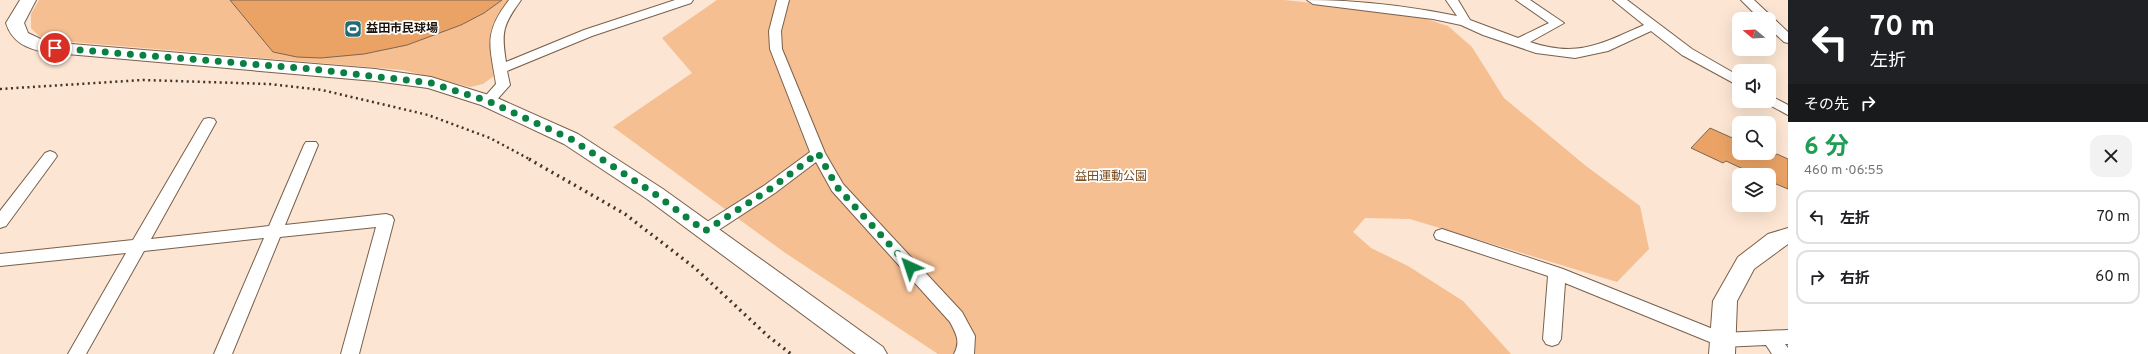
<!DOCTYPE html>
<html lang="ja">
<head>
<meta charset="utf-8">
<style>
	:root { --surface:#fff; --page:#f2f2f2; --text:#202124; --muted:#757577; --line:#e0e0e0 }
	body { margin:0; font-family:Overpass,"Noto Sans JP",sans-serif; background:var(--page); color:var(--text); height:100vh; display:flex; flex-direction:column; font-size:15px; white-space:nowrap }
	* { box-sizing:border-box; margin:0 }
	p { font-size:13px; color:var(--muted) }
	.icon { flex:none; width:22px; height:22px; fill:none; stroke:currentColor; stroke-width:2; stroke-linecap:round; stroke-linejoin:round }
	.map { position:relative; flex:1; overflow:hidden }
	.details { display:flex; flex-direction:column; background:var(--surface); width:360px }
	.details>* { flex:none }
	.guide { background:#202124; color:#fff; overflow:hidden }
	.needle { width:26px; rotate:288deg }
	.buttons { position:absolute; left:1732px; top:12px; display:grid; gap:8px }
	.buttons a { display:grid; place-items:center; width:44px; height:44px; border-radius:8px; background:var(--surface); box-shadow:0 4px 16px #0002; font-size:20px }
	.pin { position:absolute; display:grid; place-items:center; width:34px; height:34px; color:#fff; margin:-17px; border:2px solid #fff; border-radius:50%; box-shadow:0 1px 4px #0007 }
	.me { position:absolute; width:44px; margin:-22px; rotate:318deg; stroke-linejoin:round; filter:drop-shadow(0 0 3px #0008) }
	.turn { display:flex; align-items:center; gap:14px; height:84px; padding:0 16px; font-size:18px }
	.turn .icon { width:52px; height:52px; stroke-width:2.5 }
	.turn b { display:block; font-size:28px; line-height:34px }
	.then { display:flex; align-items:center; height:38px; padding:0 16px; background:#0003; gap:8px; font-size:15px }
	.round { display:grid; place-items:center; flex:none; width:42px; height:42px; border-radius:12px; background:var(--page) }
	.overview { display:flex; align-items:center; justify-content:space-between; height:68px; padding:0 16px }
	h1 { font-size:24px; font-weight:700; line-height:30px; color:#1e9e55 }
	ul { padding:0; list-style:none }
	li { display:flex; align-items:center; gap:12px; height:54px; margin:0 8px 6px; padding:0 8px; border:2px solid var(--line); border-radius:12px }
	li div { flex:1 }
	li b { display:block; font-size:15px }
	li em { font-style:normal }
	main { display:flex; flex:1; min-height:0 }
	.map>svg:first-child { display:block }
	.green { fill:#f5bf92 }
	.building { fill:#eaa365; stroke:#7e6550 }
	.lines { fill:none; stroke-linecap:round; stroke-linejoin:round }
	.street-casing { stroke:#79604b; stroke-width:2 }
	.secondary-casing { stroke:#79604b; stroke-width:2 }
	.street { fill:#fff; fill-rule:evenodd }
	.secondary { fill:#fff; fill-rule:evenodd }
	.rail-far1 { stroke:#40342a; stroke-width:2.5; stroke-dasharray:2 3.5; stroke-linecap:butt }
	.rail { stroke:#40342a; stroke-width:3.5; stroke-dasharray:2 4.5; stroke-linecap:butt }
	.route { stroke:#0b8043; stroke-width:7; stroke-dasharray:0 12.6 }
	.labels { text-anchor:middle; dominant-baseline:central; stroke-width:3.5; stroke-linejoin:round; paint-order:stroke }
	.poi-label { font-size:12px; font-weight:bold; fill:#1d130b; stroke:#fff; text-anchor:start }
	.park-label { font-size:12px; fill:#7a4b1e; stroke:#fff }
</style>
</head>
<body>
<main>
<div class="map">
<svg width="1788" height="354" viewBox="0 0 1788 354">
	<rect width="100%" height="100%" fill="#fce5d2"/>
	<path class="green" d="M39,0H510C485,31 488,38 494,76L483,84L470,87L403,70L60,41L40,37L31,28V14Z
		M717,0H1284L1408,13L1448,26L1472,47L1504,98L1586,166L1640,206L1649,249L1617,282L1410,219L1365,218L1353,232L1371,248L1408,266L1463,301L1511,354H938L784,252L613,127L692,73L662,38Z"/>
	<path class="building" d="M230,0H502L484,13L461,25L407,45L364,54L321,58L297,57L273,52Z
		M1710,128L1739,141V153H1767L1774,156L1777,154L1788,159V189L1769,181V175H1756L1726,161L1723,163L1691,148Z"/>
	<g class="lines">
		<defs>
			<path id="street" d="M509,0H521C503,25 501,31 506,62L584,30L675,0H693L691,3L592,36L507,71L510,85L493,104L488,105L481,101L496,84C490,45 483,34 509,0Z
				M777,0H789L781,31L782,49L825,153L843,184L962,312L975,336L974,354H954C961,341 956,334 950,322L832,191L816,162L775,193L711,235L705,237L699,235L697,231L699,227L765,185L810,152L770,49L769,31Z
				M1307,0C1357,0 1408,6 1457,16L1446,0H1458L1470,20L1518,38L1549,23L1516,0H1530L1564,23L1530,42C1577,58 1601,44 1644,25L1613,0H1627L1692,49L1739,76V86L1682,55L1651,31L1608,51L1575,58L1536,53L1483,35L1461,25L1433,19L1313,4Z
				M1741,0H1754L1788,32V43L1784,42L1769,28V19H1760Z
				M1769,95L1788,105V115L1764,102L1769,101Z
				M209,118L214,119L216,122L151,239L269,226L304,145L306,142H316L318,145L285,225L386,214L392,216L394,220L359,354H341L376,227L280,237L232,354H214L264,238L144,251L86,354H68L126,253L0,266V254L133,240L202,122L204,119Z
				M50,151L55,153L57,156L55,159L6,226L0,228V211L45,153Z
				M1442,229L1563,269L1723,333L1788,330V344H1785L1788,348V354H1772L1766,345L1722,347L1565,283L1561,339L1558,344L1552,346L1546,344L1543,339L1548,276L1436,239L1434,235L1436,231Z"/>
			<path id="secondary" d="M20,0H36L24,23L28,33L47,42L375,69L431,77L495,97L578,134L663,189L883,347L887,354H856L647,199L564,144L481,105L428,88L375,81L44,52C26,48 12,42 6,23Z
				M1788,228V244L1754,269L1737,301L1735,354H1709L1713,301L1738,257L1768,234Z"/>
		</defs>
		<use href="#street" class="street-casing"/>
		<use href="#secondary" class="secondary-casing"/>
		<use href="#street" class="street"/>
		<use href="#secondary" class="secondary"/>
		<path class="rail-far1" d="M0,89L143,80L269,84L322,90L428,115L490,138L531,160"/>
		<path class="rail" d="M529,159L625,214L695,268L769,337L791,354"/>
	</g>
	<g class="lines">
		<path class="route" d="M55,48L312,69L431,83L488,101L571,139L655,194L705,231L770,189L818,153L837,187L910,267"/>
	</g>
	<defs>
		<symbol id="stadium-square" viewBox="-11 -11 22 22"><rect x="-9" y="-9" width="18" height="18" rx="4" fill="#226a77" stroke="#fff"/><path d="M0-5a6.5 5 0 1 0 0 10a6.5 5 0 1 0 0-10ZM-3.5-1.8h7v3.6h-7Z" fill="#fff"/></symbol>
	</defs>
	<g fill-rule="evenodd">
		<use href="#stadium-square" x="343" y="19" width="20" height="20"/>
	</g>
	<g class="labels">
		<g class="poi-label">
			<text x="366" y="29">益田市民球場</text>
		</g>
		<g class="park-label">
			<text x="1111" y="177">益田運動公園</text>
		</g>
	</g>
</svg>
<div class="buttons">
<a><svg class="needle" viewBox="-14 -14 28 28"><path d="M0-13l5 13h-10z" fill="#e53935"/><path d="M0 13l5-13h-10z" fill="#757577"/></svg></a>
<a><svg class="icon" aria-label="sound" viewBox="0 0 24 24"><path d="M4 9h4l5-4v14l-5-4H4zM17 9q2 3 0 6"/></svg></a>
<a><svg class="icon" aria-label="search" viewBox="0 0 24 24"><circle cx="10" cy="10" r="6"/><path d="M15 15l6 6"/></svg></a>
<a><svg class="icon" aria-label="layers" viewBox="0 0 24 24"><path d="M12 4l9 5-9 5-9-5zM3 14l9 5 9-5"/></svg></a>
</div>
<div class="pin" style="left:55px;top:48px;background:#d93025"><svg class="icon" aria-label="arrive" viewBox="0 0 24 24"><path d="M6 21V4h12l-3 4 3 4H6"/></svg></div>
<svg class="me" style="left:910px;top:267px" viewBox="-20 -20 40 40"><path d="M0-17L14 15 0 8-14 15z" fill="#0b8043" stroke="#fff" stroke-width="4"/></svg>
</div>
<section class="details">
<div class="guide">
<div class="turn"><svg class="icon" aria-label="left" viewBox="0 0 24 24"><path d="M17 20v-9H6M10 6l-5 5 5 5"/></svg><div><b>70 m</b>左折</div></div>
<div class="then">その先<svg class="icon" aria-label="right" viewBox="0 0 24 24"><path d="M7 20v-9h11M14 6l5 5-5 5"/></svg></div>
</div>
<div class="overview"><div><h1>6 分</h1><p>460 m · 06:55</p></div><a class="round"><svg class="icon" aria-label="close" viewBox="0 0 24 24"><path d="M6 6l12 12M18 6L6 18"/></svg></a></div>
<ul>
<li><svg class="icon" aria-label="left" viewBox="0 0 24 24"><path d="M17 20v-9H6M10 6l-5 5 5 5"/></svg><div><b>左折</b></div><em>70 m</em></li>
<li><svg class="icon" aria-label="right" viewBox="0 0 24 24"><path d="M7 20v-9h11M14 6l5 5-5 5"/></svg><div><b>右折</b></div><em>60 m</em></li>
</ul>
</section>
</main>
</body>
</html>
